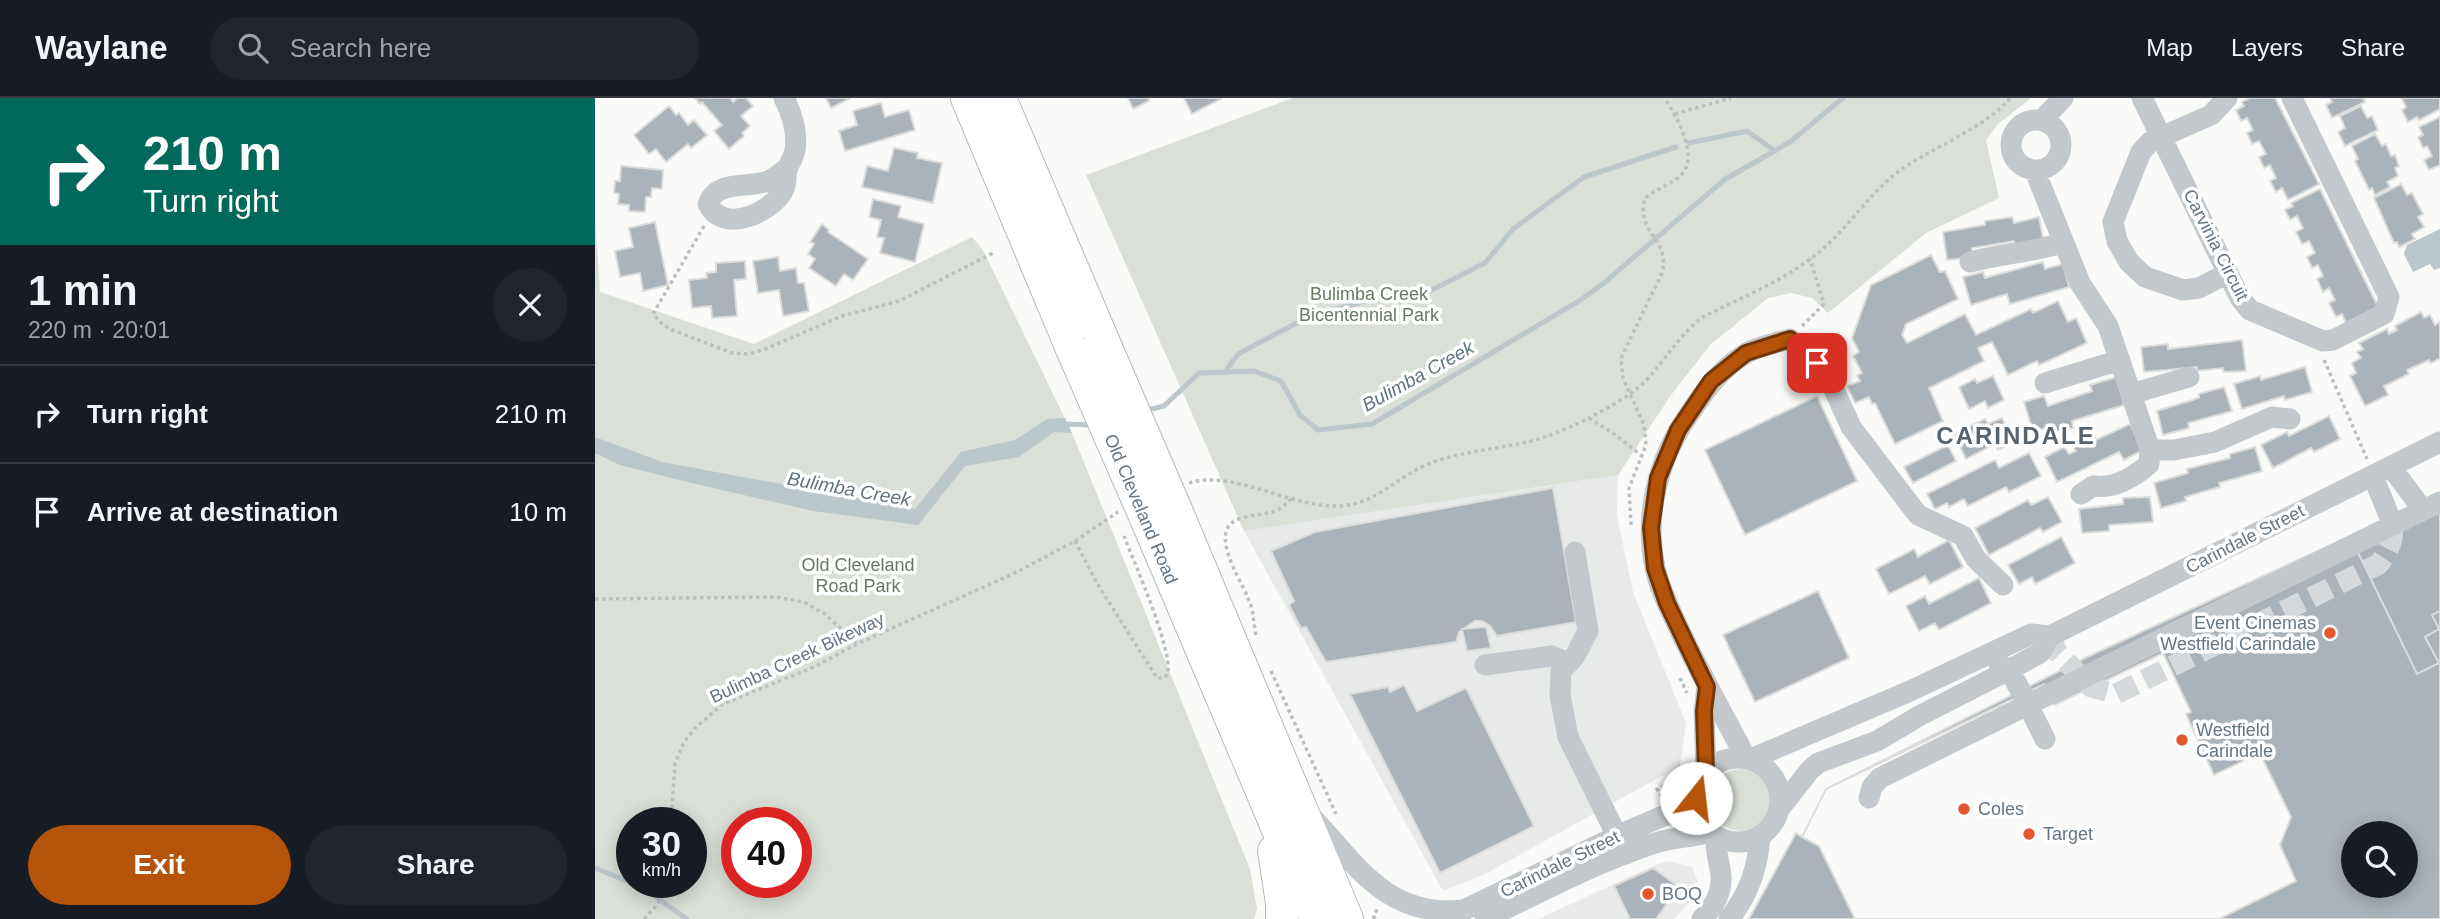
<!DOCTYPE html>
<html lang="en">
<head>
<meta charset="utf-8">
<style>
	:root { --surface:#171b24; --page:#20242c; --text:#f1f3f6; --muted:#9ea1a6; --line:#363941; --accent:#b45309 }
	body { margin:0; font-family:Arial,sans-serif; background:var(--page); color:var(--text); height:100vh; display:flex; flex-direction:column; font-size:26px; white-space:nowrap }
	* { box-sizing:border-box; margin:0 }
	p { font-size:23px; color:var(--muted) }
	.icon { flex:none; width:38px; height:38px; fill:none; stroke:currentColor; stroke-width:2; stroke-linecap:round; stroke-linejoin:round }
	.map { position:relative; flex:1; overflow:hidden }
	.side { display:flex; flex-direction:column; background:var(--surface); width:595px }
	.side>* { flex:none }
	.banner { background:#00695c; color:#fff; overflow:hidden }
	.tools { position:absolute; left:1746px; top:723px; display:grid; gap:14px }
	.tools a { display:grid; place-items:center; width:77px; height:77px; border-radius:50%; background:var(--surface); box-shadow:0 4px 18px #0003; font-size:35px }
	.speed { position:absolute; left:21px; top:709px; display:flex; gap:14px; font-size:35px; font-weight:700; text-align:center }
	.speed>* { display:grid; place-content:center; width:91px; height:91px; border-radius:50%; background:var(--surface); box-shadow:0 4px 18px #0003; line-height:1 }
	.speed small { font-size:18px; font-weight:400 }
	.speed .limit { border:10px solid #d22; background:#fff; color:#111 }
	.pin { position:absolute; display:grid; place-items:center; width:60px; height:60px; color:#fff; margin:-30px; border-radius:14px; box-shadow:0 4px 10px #0006 }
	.me { position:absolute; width:77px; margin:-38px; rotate:16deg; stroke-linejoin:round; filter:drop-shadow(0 0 5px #0008) }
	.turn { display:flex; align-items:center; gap:24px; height:147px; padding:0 28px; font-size:32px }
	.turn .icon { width:91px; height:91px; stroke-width:2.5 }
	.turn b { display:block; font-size:49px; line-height:60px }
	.round { display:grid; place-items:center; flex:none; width:74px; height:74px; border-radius:37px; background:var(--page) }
	.headline { display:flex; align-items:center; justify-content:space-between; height:119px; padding:0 28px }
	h1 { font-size:42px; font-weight:700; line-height:52px }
	.cta { display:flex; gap:14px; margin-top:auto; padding:14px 28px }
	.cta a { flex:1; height:80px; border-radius:42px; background:var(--accent); color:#fff; font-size:28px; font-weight:700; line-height:80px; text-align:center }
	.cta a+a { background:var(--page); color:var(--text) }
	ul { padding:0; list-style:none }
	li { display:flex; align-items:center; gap:21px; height:98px; padding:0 28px; border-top:2px solid var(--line) }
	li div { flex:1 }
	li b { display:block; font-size:26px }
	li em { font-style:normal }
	header { display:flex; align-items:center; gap:42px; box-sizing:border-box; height:98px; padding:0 35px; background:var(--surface); border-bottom:2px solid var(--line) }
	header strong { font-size:33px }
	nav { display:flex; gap:38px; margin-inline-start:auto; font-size:24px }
	.search { width:490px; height:63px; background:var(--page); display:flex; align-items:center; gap:18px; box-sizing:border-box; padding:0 24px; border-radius:38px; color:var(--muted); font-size:26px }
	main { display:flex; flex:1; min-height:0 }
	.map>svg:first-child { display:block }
	.built { fill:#e8e9e9 }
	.green { fill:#dadfd7; fill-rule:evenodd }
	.water { fill:#bbc7cb }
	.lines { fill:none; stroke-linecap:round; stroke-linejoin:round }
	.stream { stroke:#bbc7cb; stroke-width:5 }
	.building { fill:#aab3b9; stroke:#dcdcda; stroke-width:2; fill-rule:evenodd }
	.minor-tunnel { stroke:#d5d9db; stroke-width:21; stroke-dasharray:21 10; stroke-linecap:butt }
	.highway-casing { stroke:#b4b9bd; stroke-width:34 }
	.path { stroke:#bbbfc2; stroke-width:3.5; stroke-dasharray:3.5 3.5; stroke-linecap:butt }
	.minor { stroke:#c3c8cc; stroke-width:21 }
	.highway { stroke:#fff; stroke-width:32 }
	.highway-bridge-casing { stroke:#b4b9bd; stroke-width:34; stroke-linecap:butt }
	.minor-bridge { stroke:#c3c8cc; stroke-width:21 }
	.highway-bridge { stroke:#fff; stroke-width:32 }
	.route-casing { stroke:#753606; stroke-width:18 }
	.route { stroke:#b45309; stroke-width:12 }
	.poi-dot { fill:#e4572e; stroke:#fff; stroke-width:2.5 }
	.labels { text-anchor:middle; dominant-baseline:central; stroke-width:7; stroke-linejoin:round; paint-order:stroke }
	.street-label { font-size:18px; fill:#657683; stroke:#fff }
	.park-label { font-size:18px; fill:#687a64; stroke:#fff }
	.poi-label { font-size:18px; fill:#657683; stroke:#fff; text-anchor:start }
	.water-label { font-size:19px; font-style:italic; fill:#60757c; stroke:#fff }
	.district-label { font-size:24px; font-weight:bold; letter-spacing:2px; fill:#57646e; stroke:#fff }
</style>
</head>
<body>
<header>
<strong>Waylane</strong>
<div class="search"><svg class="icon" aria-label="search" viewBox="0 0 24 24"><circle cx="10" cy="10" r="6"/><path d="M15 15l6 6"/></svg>Search here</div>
<nav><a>Map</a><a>Layers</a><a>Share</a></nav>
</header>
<main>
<section class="side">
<div class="banner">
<div class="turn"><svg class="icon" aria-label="right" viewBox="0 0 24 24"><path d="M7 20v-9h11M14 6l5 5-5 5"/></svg><div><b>210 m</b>Turn right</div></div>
</div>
<div class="headline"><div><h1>1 min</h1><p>220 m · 20:01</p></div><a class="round"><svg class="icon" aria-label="close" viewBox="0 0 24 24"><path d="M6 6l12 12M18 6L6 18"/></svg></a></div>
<ul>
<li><svg class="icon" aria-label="right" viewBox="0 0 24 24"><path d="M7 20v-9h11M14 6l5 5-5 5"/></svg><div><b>Turn right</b></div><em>210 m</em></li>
<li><svg class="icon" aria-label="arrive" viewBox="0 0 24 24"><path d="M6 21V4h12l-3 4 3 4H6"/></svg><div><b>Arrive at destination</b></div><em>10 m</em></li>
</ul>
<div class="cta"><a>Exit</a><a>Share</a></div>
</section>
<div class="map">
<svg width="1845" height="821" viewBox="0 0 1845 821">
	<rect width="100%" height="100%" fill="#fafaf8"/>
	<path class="built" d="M1023,377L1022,417L1038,494L1091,625L1085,668L890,776L848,793L649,433Z
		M1074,763L1097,769L1103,784L1099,799L1079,821H943L1063,766Z"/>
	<path class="green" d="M698,0H1436L1403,26L1391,42L1404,100L1331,135L1233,215L1217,200L1196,195L1173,200L1115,247L1076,297L1023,377L649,433L491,77Z
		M0,118L5,194L159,246L377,139L388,152L477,335L655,771L662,811L659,821H0ZM37,724H96V784H37ZM142,724H201V784H142Z
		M1115 702a31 31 0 1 1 62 0a31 31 0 1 1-62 0Z"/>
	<path class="water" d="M1845,131V170L1839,172L1835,166L1818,174L1809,156L1812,147Z
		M470,320L477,335L459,334L424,359L370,368L323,427L218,413L80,381L25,367L0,355V339L67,364L320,411L366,354L420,342L452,321Z"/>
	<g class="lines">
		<path class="stream" d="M1094,45L1152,33L1180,53
			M630,274L643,256L709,221L779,200L823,199L890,165L918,131L989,79L1081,49
			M548,313L569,308L604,275L659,273L686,283L705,317L723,332L777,326L984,203L1009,185L1129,82L1195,44L1248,0
			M467,326L499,327
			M0,770L47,789L92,821"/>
	</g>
	<path class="building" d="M100,0H135L138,4L143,0H151L158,8L146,18L155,28L147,35L149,38L134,51L119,33L127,27L107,4L105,6Z
		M231,0H253L254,1L236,10Z
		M533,0H553L554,3L538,11Z
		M589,0H626V1L597,16Z
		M1655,0H1680L1724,86L1693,102L1687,90L1681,94L1675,83L1681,80L1675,67L1669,70L1664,59L1671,56L1664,43L1657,46L1652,35L1658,32L1652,20L1646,23L1641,12L1649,8L1647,4Z
		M1735,0H1768L1770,4L1737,20L1731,7L1737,4Z
		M1810,0H1845V11L1824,22L1822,19L1813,24L1807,12L1811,9L1807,1Z
		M286,5L290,19L314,12L320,32L250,53L244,33L262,27L258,13Z
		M74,8L81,17L84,15L93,27L99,22L112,37L96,50L93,46L71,64L61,51L54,56L39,37Z
		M1766,8L1772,20L1777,18L1783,32L1750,48L1743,34L1750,30L1745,18Z
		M1845,19V67L1834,72L1829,62L1837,58L1832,48L1828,50L1823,39L1828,37L1824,29Z
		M1780,36L1787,48L1791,46L1796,58L1800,57L1804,68L1800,70L1803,78L1792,84L1795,89L1780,97L1777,90L1774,92L1760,63L1763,61L1757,48Z
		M299,50L323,55L322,60L347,65L338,105L267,89L272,68L293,73Z
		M26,68L68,72L67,91L57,90L56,99H51L50,114L34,113V107L23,106L24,96L19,95L20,83H25Z
		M1806,86L1812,97L1817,95L1828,116L1823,119L1829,129L1817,136L1820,141L1804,149L1802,144L1799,145L1779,100Z
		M1725,91L1783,209L1751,225L1747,216L1741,219L1734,205L1740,202L1734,190L1728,194L1722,181L1728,178L1723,167L1717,170L1712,159L1720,155L1714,143L1707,146L1701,134L1708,130L1702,118L1695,122L1690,112L1698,108L1696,105Z
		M278,101L306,108L303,119L329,126L320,164L285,155L289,140L282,139L286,122L274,119Z
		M1417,119L1419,125L1444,119L1449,145L1422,151L1419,143L1377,150V159L1352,162L1348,134L1390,127V123Z
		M60,124L73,187L48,193L45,175L25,179L20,153L38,149L34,130Z
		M227,126L234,132L233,134L273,161L258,182L249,176L241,188L214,170L220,161L213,156L219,146L215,144Z
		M1336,157L1345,174L1350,173L1363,201L1311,226L1307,237L1312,245L1370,216L1381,237L1436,211L1438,215L1463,203L1473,224L1481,220L1492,245L1444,267L1442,263L1413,277L1397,244L1383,250L1389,263L1334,290L1348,323L1300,346L1280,305L1277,306L1274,299L1260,305L1252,288L1265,283L1262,277L1267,275L1258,258L1264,254L1257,240L1276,187Z
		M183,159L185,173L201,170L203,185H209L214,213L188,218L184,192L163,195L158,163Z
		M150,163L151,181L139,182L142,218L117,220L116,208L97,210L94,182L112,180L111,175L121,174V165Z
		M1448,164L1450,171L1468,166L1474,189L1415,206L1412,196L1376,207L1368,179L1388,174L1390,180Z
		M1826,214L1829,220L1835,217L1840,227L1845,224V260L1836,265L1834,262L1812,272L1814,276L1789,288L1793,297L1770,308L1755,278L1761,275L1757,265L1766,260L1762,254L1768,251L1764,245L1792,231L1794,236L1802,232L1800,228Z
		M1647,242L1651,273L1629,274L1628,270L1602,273V269L1549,274L1546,249L1573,246V251Z
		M1710,269L1717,294L1690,302L1689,298L1647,311L1639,286L1665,278L1666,282Z
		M1398,278L1409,302L1393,310L1390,303L1374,311L1364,289L1380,281L1382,285Z
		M1522,279L1529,307L1477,323L1478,330L1457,335L1456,329L1438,333L1429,304L1449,298L1453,308L1497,293L1495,287Z
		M1629,289L1637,313L1593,325L1594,330L1568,337L1562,313L1604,300V296Z
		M1222,298L1262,383L1150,437L1110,352Z
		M1734,318L1745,341L1719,354L1716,350L1678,370L1666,347L1692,334L1694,338Z
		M1407,320L1418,344L1403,352L1400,346L1371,361L1359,336L1390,321L1393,326Z
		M1535,326L1548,352L1529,362L1524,354L1462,384L1450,359L1469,349L1474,356L1481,353L1477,346L1498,335L1501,342Z
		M1353,347L1361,363L1318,385L1309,369Z
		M1660,349L1667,373L1624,385L1625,389L1590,399L1591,403L1566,410L1559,385L1593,375L1592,371L1635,360V356Z
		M1434,355L1446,378L1414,394L1411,389L1373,408L1369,401L1354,409L1352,405L1340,411L1332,396L1400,362L1404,370Z
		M958,390L981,524L902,538L895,528L887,523H880L864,534L861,544L731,564L711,529L706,530L694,507L699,503L676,453L720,434Z
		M1453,399L1467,424L1448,434L1445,430L1394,457L1380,430L1433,402L1436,407Z
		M1555,399L1558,424L1514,427V433L1487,435L1484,411L1528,406V400Z
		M1845,399V513L1837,517L1844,531L1830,539L1844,565L1822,576L1755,438Z
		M1755,438L1822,576L1844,565L1830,539L1844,531L1837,517L1845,513V821H1154L1201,735L1207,739L1231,691L1492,559ZM1759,735H1811V788H1759Z
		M1466,439L1480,465L1440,486L1437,479L1424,486L1413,467Z
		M1354,442L1368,469L1335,486L1330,478L1294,496L1281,471L1319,451L1323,459Z
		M1384,480L1396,505L1344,532L1340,525L1324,533L1311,508L1330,498L1334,506Z
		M1223,493L1254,560L1160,604L1128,537Z
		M891,529L896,550L872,553L867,531Z
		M1568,555L1596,614L1591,616L1619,677L1665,655L1696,719L1685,747L1701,783L1624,821H1258L1259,819L1224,748L1207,739L1231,691L1449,586L1459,607Z
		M809,587L822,613L871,590L939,728L845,775L755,596L793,589L795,594Z
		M1058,770L1084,789L1061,821H1035L1019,788Z"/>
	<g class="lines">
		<path class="minor-tunnel" d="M1455,538L1462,554L1496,589L1521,596L1784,466C1794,452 1802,439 1795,420"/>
		<defs>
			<path id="highway" d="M372,0L477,251
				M405,0L504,233
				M581,412L752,821
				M553,425L721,821
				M679,753L687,805V821"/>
		</defs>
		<use href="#highway" class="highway-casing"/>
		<path class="path" d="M1080,16L1136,0
			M109,128L58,216L67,226L75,231L137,255L153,256L168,252L247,218L304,203L400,154
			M1207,228L1229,206L1215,161
			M1729,262L1772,361
			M994,320L1022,338L1048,359
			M594,385C638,371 695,410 745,408C780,406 800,381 831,367C868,351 911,352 950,339C964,334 980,327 994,320C1014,309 1040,296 1055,278C1073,258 1086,235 1108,219C1149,198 1199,179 1233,146C1258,123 1276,94 1304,73C1334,51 1394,28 1415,0
			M1036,427L1034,390L1051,347L1049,327L1028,280L1026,260L1067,175C1076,141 1040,135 1050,100C1060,92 1073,87 1083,80C1107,62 1082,20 1070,0
			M480,443L503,487L562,580H568L573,576C577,549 540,467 529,438
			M0,501L181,499L209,504L230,516L262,546
			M661,537C658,524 659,512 653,500C645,480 610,429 647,420C668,414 680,419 696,401
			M676,573L741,716
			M1085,580L1092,595
			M1067,699L1062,691L1084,680L1091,667
			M76,724L80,666L89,644L101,629L128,606L219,569L262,546L422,474L480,443L523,414
			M49,821L62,807L74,784
			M779,821V816L784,809"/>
		<path class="minor" d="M189,0C197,16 203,34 200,52C199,59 194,65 192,72C190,79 192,87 188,93C174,116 128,136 113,106C122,81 152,91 173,83C180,80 186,75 192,70
			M1547,0L1645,200L1655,212L1728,243L1738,242L1789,216L1794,199L1697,0
			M1632,0L1616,17L1555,44L1546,54L1518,124L1522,143L1534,164L1550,179L1588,192L1604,190L1633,175
			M1416 47a25 25 0 1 1 50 0a25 25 0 1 1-50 0Z
			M1447,22L1468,0
			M1440,73L1485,185L1513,228L1555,352L1554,366C1538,380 1519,391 1498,388L1486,396
			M1375,164C1406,156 1436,154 1468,145
			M1450,285L1525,262
			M1536,296L1594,279
			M1555,352H1579L1620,344L1677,319L1695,321
			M1796,369L1825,408
			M1778,378L1795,420
			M980,454L993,533L980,558L966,573L965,597L973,639L1031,756
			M1579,535L1845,404
			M1404,566L1414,572L1428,597
			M890,567L957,558L973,565
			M1433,607L1450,641
			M1101 702a42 42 0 1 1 84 0a42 42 0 1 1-84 0Z
			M1151,660C1129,618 1106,577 1085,533C1076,513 1064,491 1060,469C1049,418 1063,361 1093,318C1109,294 1125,271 1150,256C1162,248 1181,245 1195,241L1231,274L1256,329L1323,417L1368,438L1381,461L1408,487
			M1156,661L1315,593L1436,536L1455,538L1845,344
			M1111,674L1109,613L1112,589
			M1274,700L1277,689L1285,680L1483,582
			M1185,710L1215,672L1223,665L1282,643L1324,618L1414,572L1445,555L1455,538
			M713,715C758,761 789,821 869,812L1022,738L1075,715L1101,700
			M890,821C945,794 1000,765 1057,746C1076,739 1096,740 1115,734
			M1107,821C1123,805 1130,788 1124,766C1122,755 1120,749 1121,738
			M1134,821C1154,796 1163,770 1165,738"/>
		<use href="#highway" class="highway"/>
		<defs>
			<path id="highway-bridge" d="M504,233L581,412
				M477,251L553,425"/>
		</defs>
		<use href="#highway-bridge" class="highway-bridge-casing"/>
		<path class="minor-bridge" d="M1483,582L1579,535"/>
		<use href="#highway-bridge" class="highway-bridge"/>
	</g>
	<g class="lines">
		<defs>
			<path id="route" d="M1101,700L1104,686L1111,674L1109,613L1112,589L1072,505L1060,470L1056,430L1063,380L1083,332L1116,283L1151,255L1195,241L1222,265"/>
		</defs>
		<use href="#route" class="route-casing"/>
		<use href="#route" class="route"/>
	</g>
	<g class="poi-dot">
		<circle cx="1735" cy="535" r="7"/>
		<circle cx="1587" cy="642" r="7"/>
		<circle cx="1369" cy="711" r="7"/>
		<circle cx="1434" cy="736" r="7"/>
		<circle cx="1053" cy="796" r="7"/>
	</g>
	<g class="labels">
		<g class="street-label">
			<text transform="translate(1621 147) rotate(63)">Carvinia Circuit</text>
			<text transform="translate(546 411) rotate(67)">Old Cleveland Road</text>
			<text transform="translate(1650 441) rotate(-27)">Carindale Street</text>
			<text transform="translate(202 560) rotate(-25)">Bulimba Creek Bikeway</text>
			<text transform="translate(965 766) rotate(-26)">Carindale Street</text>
		</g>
		<g class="park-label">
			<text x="774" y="196">Bulimba Creek<tspan x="774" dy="21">Bicentennial Park</tspan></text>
			<text x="263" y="467">Old Cleveland<tspan x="263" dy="21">Road Park</tspan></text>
		</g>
		<g class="poi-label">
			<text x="1721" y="525" text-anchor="end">Event Cinemas<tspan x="1721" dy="21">Westfield Carindale</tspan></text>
			<text x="1601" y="632">Westfield<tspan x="1601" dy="21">Carindale</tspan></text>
			<text x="1383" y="711">Coles</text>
			<text x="1448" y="736">Target</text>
			<text x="1067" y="796">BOQ</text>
		</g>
		<g class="water-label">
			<text transform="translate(823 278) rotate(-29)">Bulimba Creek</text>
			<text transform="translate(254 391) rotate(10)">Bulimba Creek</text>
		</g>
		<g class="district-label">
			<text x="1421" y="337">CARINDALE</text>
		</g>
	</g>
</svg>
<div class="tools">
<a><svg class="icon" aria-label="search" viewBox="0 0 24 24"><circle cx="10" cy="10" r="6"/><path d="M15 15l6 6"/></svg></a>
</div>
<div class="speed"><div>30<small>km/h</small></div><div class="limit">40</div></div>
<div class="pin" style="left:1222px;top:265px;background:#d93025"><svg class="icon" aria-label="arrive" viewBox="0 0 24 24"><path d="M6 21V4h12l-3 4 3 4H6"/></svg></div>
<svg class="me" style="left:1101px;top:700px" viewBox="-20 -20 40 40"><circle r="19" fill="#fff"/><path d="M0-13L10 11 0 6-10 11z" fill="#b45309"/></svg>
</div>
</main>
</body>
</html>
